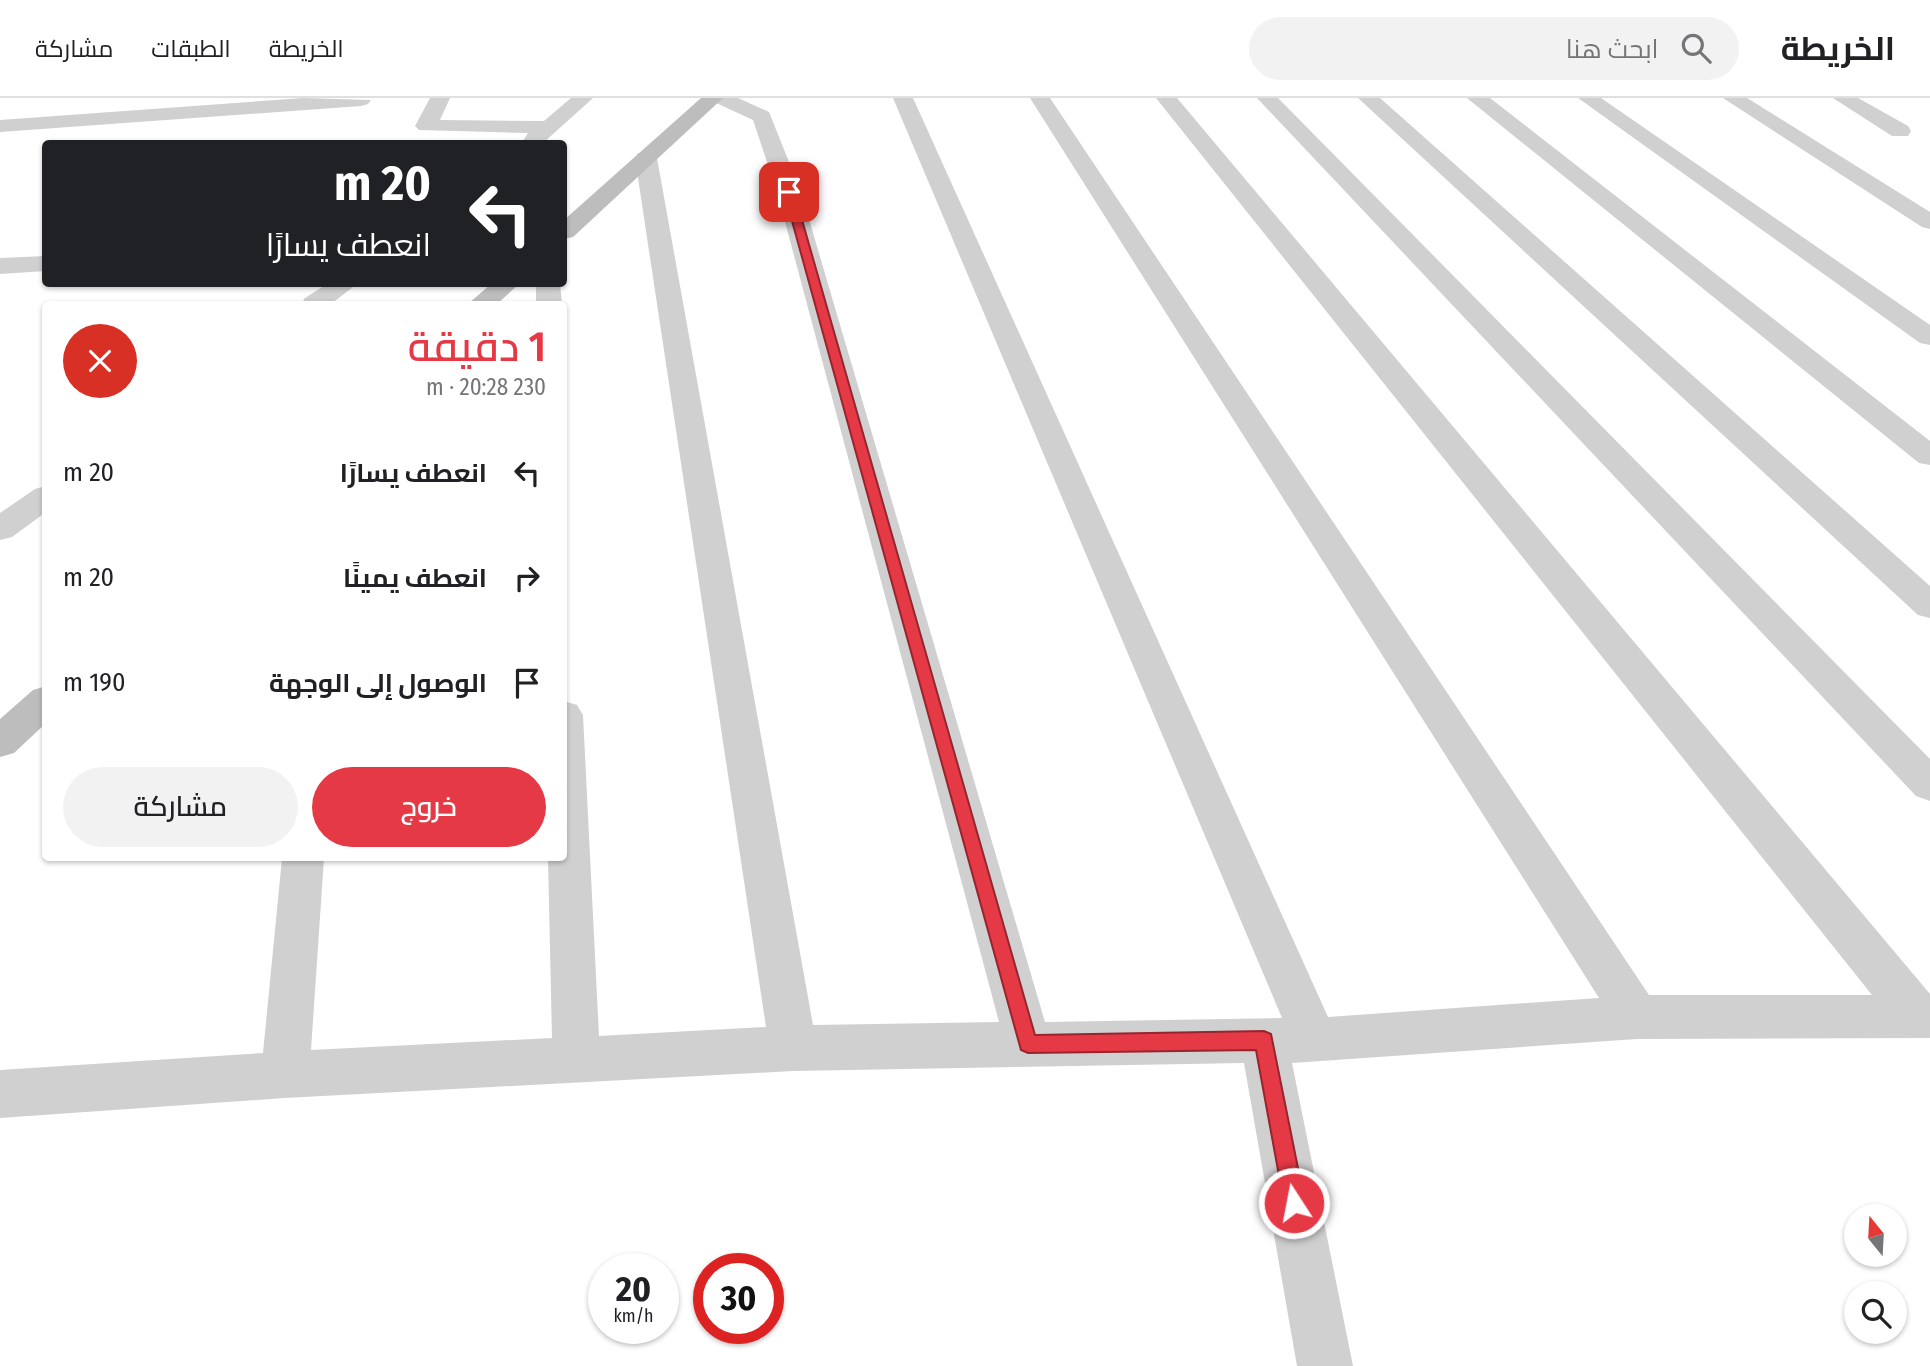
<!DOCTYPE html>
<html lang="ar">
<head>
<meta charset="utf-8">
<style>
	:root { --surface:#fff; --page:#f2f2f2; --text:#202124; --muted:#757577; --line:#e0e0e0; --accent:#e63946 }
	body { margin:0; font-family:"Fira Sans Condensed",Cairo,sans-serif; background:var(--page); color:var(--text); direction:rtl; height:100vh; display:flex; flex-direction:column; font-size:26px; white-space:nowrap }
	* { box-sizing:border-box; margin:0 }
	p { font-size:23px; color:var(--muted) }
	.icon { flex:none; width:38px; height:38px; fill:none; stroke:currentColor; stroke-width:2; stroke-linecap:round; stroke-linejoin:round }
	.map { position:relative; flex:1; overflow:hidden; direction:ltr }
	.drawer { position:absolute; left:42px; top:203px; width:525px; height:560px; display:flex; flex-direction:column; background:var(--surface); border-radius:7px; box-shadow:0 2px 5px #0004; direction:rtl }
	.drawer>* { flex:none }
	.guide { position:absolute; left:42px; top:42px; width:525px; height:147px; border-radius:7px; box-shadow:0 2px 5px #0004; direction:rtl; background:#202124; color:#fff; overflow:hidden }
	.needle { width:46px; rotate:342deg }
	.fabs { position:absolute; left:1844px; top:1106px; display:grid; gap:14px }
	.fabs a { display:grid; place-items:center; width:63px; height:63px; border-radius:50%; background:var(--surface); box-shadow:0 2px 5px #0004; font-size:35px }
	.speed { position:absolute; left:588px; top:1155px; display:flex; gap:14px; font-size:35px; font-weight:700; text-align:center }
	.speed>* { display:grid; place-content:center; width:91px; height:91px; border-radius:50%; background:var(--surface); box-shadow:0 2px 5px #0004; line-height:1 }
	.speed small { font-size:18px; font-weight:400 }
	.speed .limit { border:10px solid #d22; background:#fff; color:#111 }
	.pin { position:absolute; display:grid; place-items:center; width:60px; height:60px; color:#fff; margin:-30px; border-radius:14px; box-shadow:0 4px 10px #0006 }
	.me { position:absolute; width:77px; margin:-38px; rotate:349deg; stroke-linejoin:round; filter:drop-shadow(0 0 5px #0008) }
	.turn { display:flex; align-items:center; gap:24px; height:147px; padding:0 21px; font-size:32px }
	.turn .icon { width:91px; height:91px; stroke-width:2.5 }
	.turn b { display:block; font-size:49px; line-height:60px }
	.round { display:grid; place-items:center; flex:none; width:74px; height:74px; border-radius:37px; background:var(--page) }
	.headline { display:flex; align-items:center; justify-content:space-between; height:119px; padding:0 21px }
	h1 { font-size:42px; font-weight:600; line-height:52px; color:var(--accent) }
	.cta { display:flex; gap:14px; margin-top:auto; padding:14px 21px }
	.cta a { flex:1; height:80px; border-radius:42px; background:var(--accent); color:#fff; font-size:28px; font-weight:600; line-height:80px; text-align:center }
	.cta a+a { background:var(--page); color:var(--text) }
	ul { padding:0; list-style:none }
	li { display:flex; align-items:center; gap:21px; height:105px; padding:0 21px }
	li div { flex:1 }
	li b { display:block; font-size:26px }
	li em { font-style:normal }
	header { display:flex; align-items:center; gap:42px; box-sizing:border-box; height:98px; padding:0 35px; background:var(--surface); border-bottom:2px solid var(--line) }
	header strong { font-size:33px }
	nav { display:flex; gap:38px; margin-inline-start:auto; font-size:24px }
	.search { width:490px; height:63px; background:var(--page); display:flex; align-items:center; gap:18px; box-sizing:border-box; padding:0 24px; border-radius:38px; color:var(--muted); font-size:26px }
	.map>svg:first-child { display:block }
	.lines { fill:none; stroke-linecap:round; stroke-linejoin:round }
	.street { fill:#d0d0d0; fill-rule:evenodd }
	.secondary { fill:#bdbdbd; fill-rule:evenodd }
	.route { fill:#e63946; stroke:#96252e; stroke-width:2 }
</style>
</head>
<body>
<header>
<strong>الخريطة</strong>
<div class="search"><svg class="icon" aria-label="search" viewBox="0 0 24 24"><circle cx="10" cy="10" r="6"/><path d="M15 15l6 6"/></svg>ابحث هنا</div>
<nav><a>الخريطة</a><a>الطبقات</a><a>مشاركة</a></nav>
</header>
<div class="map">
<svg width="1930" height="1268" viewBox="0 0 1930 1268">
	<rect width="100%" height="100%" fill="#fff"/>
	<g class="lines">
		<path class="street" d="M303,0L371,2L368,6L361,8L0,34V22Z
			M430,0H450L440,22L544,23L571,0H593L542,46H521L528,35L419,32L415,28Z
			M711,0H738L769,14L801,94L1045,924L1282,920L893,0H913L1328,919L1599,900L1030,0H1050L1649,897H1872L1156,0H1177L1930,896V940L1637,941L1292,965L1353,1268H1297L1244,965L793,973L285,1000L0,1020V972L263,955L282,760H324L311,952L552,940L548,760H564V603L577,607L583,617L599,938L766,929L635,60L638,55H654L657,60L813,927L999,924L777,94L753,22L714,4Z
			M1257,0H1278L1930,661V703L1916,698Z
			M1358,0H1380L1930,488V520L1918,517Z
			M1467,0H1490L1930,343V367L1919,365Z
			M1578,0H1601L1930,227V247L1920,245Z
			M1723,0H1747L1930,114V131L1922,129Z
			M1833,0H1858L1908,28L1911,33L1908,38H1892Z
			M46,158V173L0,176V160Z
			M327,186H357L331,206H301L305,200Z
			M536,186H560L562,206H536Z
			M46,388V414L12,439L0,442V415L35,391Z"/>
		<path class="secondary" d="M701,0H723L573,139L564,141V122Z
			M491,186H519L497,206H468Z
			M46,588V625L14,655L0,659V621L33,592Z"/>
	</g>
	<path class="route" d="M789,91L794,94L1035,937L1264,933L1271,936L1305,1105L1302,1113L1294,1116L1287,1113L1284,1105L1256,952L1028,955L1021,952L784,94Z"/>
</svg>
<div class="fabs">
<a><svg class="needle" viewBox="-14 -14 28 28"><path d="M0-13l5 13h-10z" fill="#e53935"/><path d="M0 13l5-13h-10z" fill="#757577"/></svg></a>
<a><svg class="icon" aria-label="search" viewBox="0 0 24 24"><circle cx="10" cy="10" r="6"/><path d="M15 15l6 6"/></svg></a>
</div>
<div class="speed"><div>20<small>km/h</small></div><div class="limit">30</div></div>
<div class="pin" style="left:789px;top:94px;background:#d93025"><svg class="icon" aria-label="arrive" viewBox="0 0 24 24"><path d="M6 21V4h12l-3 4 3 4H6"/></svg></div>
<svg class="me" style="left:1294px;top:1105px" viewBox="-20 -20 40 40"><circle r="17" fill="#e63946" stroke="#fff" stroke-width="3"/><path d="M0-11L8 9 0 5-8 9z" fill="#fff"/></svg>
<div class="guide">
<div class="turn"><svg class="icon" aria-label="left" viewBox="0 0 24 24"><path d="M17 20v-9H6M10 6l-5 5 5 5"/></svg><div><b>20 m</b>انعطف يسارًا</div></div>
</div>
<section class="drawer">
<div class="headline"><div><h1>1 دقيقة</h1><p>230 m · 20:28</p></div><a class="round" style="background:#d93025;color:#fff"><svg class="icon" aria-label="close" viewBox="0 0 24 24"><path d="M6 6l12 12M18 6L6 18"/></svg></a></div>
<ul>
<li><svg class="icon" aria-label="left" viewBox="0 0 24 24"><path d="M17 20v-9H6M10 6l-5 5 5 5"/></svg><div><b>انعطف يسارًا</b></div><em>20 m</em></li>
<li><svg class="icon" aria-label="right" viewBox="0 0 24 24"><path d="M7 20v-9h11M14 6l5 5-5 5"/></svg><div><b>انعطف يمينًا</b></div><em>20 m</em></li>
<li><svg class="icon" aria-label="arrive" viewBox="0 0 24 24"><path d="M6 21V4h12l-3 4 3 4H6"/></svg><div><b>الوصول إلى الوجهة</b></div><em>190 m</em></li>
</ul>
<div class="cta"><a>خروج</a><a>مشاركة</a></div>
</section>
</div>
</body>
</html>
